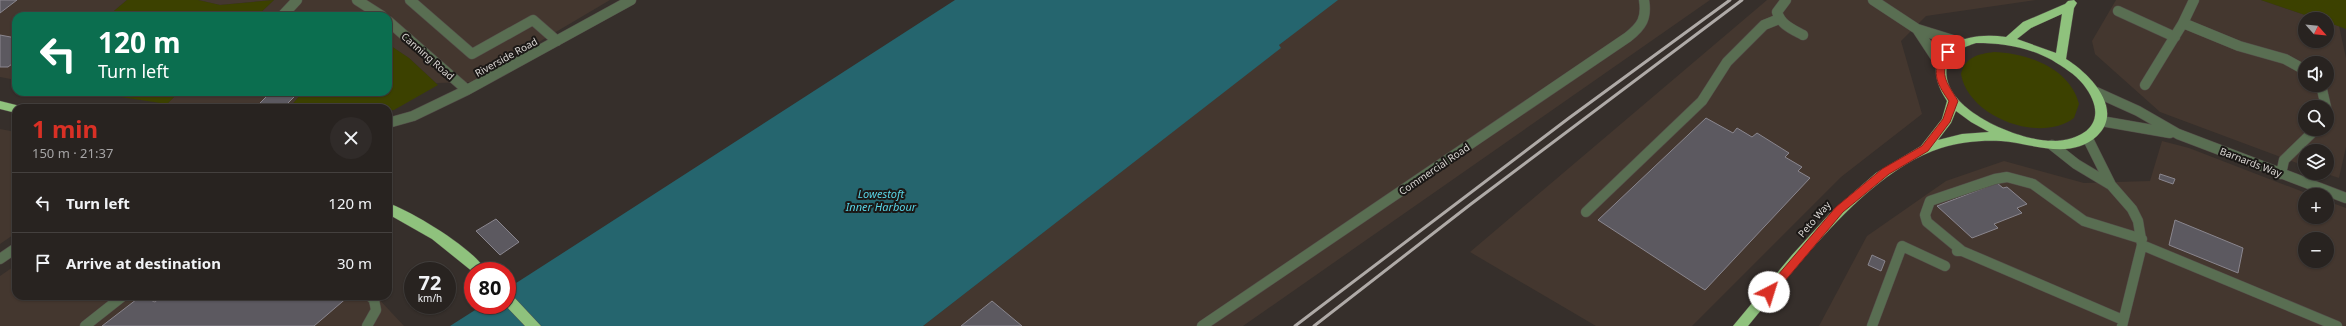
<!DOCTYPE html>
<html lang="en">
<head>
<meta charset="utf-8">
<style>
	:root { --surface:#282320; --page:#302b29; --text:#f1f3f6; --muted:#a5a4a5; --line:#44403e; --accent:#d93025 }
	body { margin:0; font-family:"Noto Sans",sans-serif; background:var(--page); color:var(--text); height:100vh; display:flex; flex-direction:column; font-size:15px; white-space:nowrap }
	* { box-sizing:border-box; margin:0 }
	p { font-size:13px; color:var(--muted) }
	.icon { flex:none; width:22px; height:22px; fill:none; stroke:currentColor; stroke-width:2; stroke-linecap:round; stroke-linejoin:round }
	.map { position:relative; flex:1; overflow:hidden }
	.details { position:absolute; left:12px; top:104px; width:380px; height:196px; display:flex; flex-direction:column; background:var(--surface); border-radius:12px; box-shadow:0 1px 3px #0004,0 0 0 1px var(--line) }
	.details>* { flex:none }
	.top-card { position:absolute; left:12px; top:12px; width:380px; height:84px; border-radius:12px; box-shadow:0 1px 3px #0004,0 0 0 1px var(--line); background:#0b6e4f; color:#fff; overflow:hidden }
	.needle { width:26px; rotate:117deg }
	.fabs { position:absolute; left:2298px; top:12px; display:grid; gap:8px }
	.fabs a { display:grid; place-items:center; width:36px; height:36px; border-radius:50%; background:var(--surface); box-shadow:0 1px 3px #0004,0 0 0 1px var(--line); font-size:20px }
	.speed { position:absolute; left:404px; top:262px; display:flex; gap:8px; font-size:20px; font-weight:700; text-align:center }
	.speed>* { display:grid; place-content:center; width:52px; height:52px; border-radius:50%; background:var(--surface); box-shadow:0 1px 3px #0004,0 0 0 1px var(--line); line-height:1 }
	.speed small { font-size:10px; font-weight:400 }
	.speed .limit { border:6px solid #d22; background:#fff; color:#111 }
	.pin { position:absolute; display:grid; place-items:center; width:34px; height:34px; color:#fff; margin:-17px; border-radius:8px; box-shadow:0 2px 6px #0006 }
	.me { position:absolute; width:44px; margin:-22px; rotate:40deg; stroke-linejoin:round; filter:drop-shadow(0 0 3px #0008) }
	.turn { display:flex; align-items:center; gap:14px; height:84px; padding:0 20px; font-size:18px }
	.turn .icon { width:52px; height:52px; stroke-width:2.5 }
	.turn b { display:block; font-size:28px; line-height:34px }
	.round { display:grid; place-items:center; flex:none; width:42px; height:42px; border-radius:21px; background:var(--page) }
	.head { display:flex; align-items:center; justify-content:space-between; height:68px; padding:0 20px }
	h1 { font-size:24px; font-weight:700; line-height:30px; color:var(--accent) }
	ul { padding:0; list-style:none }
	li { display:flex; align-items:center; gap:12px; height:60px; padding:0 20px; border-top:1px solid var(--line) }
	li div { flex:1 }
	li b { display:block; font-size:15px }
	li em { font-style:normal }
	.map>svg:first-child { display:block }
	.built { fill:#44372f; fill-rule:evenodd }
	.green { fill:#3c4100 }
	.water { fill:#25656e }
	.building { fill:#5c5960; stroke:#8a868e }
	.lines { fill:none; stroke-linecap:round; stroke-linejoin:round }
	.minor-casing { stroke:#544d49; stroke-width:11 }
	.highway-casing { stroke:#544d49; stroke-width:1 }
	.minor { stroke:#596e52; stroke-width:10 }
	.highway { fill:#8fc27d; fill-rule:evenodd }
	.rail { stroke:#afaaa7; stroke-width:3 }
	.route { fill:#d93025; stroke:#8d1f18 }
	.labels { text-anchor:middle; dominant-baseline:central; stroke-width:4; stroke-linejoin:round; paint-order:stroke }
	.street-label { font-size:10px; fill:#dad6d3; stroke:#1b1816 }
	.water-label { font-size:11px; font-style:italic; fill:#58d4e6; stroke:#1b1816 }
</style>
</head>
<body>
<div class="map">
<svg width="2346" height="326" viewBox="0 0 2346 326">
	<rect width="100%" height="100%" fill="#362f2b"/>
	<path class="built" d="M0,0H127L108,16H16V80L0,77Z
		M198,0H273L220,5Z
		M274,0H610L471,82L436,83L409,58L388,44V16H257Z
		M1335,0H1710L1243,326H923L1280,48L1279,45Z
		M1767,0H2036L1926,16L1901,41L1922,114L1841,177L1692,326H1596L1470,252Z
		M2116,0H2261L2317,19H2305V41H2327V22L2339,26L2346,58V147L2339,178L2324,173H2327V151H2305V166L2160,112L2095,54L2092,41ZM2305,63H2327V85H2305ZM2305,107H2327V129H2305Z
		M179,92H303L289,108H194L167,104Z
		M0,129L16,132V233L0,244Z
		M2162,141L2189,148L2311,195H2305V217H2327V201L2346,208V326H1819L1867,236L1946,181L2004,161L2084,183L2150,181ZM2305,239H2327V261H2305Z
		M16,265V296H376L404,326H0V276Z"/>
	<path class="green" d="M127,0H198L220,5L274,0L257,16H108Z
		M2261,0H2346V29L2327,22V19H2317Z
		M388,44L409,58L438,85L394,110L388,111V108H289L303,92H388Z
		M1994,52C2027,53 2070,68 2079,104L2074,118C2040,144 1968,117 1961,74C1965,57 1978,54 1994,52Z
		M88,92H179L167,104Z"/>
	<path class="water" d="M955,0H1338L1279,45L1281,48L923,326H450L483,305H507V289Z"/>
	<path class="building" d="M0,0H17L0,13Z
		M0,35L16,38V61L8,67H0Z
		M271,92H299L283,108H255Z
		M1706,118L1733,133L1737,128L1752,137L1757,133L1789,153L1785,157L1802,167L1798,171L1810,178L1705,290L1598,220Z
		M2160,174L2175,179L2173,184L2159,179Z
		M1997,183L2003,188L2007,187L2027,204L2017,208L2022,213L1994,224L1998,228L1972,238L1937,206Z
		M496,219L519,242L500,255L476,231Z
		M2175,220L2243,248L2238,273L2169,245Z
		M1872,255L1885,261L1881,271L1868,265Z
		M141,296L155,302L162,296H349L314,326H102Z
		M992,301L1022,326H961Z"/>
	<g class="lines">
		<defs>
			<path id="minor" d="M357,0L382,16
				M410,0L472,54L533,20L557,41
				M1786,0L1777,12C1781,25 1792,29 1803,35
				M1873,0L1917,29L1962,43
				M2194,0L2183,23L2239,46L2285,59L2305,70
				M2118,11L2175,37
				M282,16L297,0
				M388,21L467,90
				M1917,29L1940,64
				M2145,85L2183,23
				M2321,85L2326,107
				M2096,92L2138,111L2178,134L2346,198
				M2101,121L2170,133
				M388,123L413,116L467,90L631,0
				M2087,137L2111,185
				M2052,145L2076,164L2111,185L2132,209L2138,221L2142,245L2122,326
				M2281,174L2284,160L2316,129
				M1586,212L1702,101L1727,62L1764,25L1779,19
				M2142,245L2337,326
				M1957,251H1962L2123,320
				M1962,251L1927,222L1925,215L1930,201L1995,179L2007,177L2033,184L2084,221L2142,239
				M0,259L16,248
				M85,326L123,296
				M367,326L376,310L374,300L370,296
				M1202,326L1628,37C1642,26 1647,18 1644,0
				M1872,326L1902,246L1945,266"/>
			<path id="highway" d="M2068,1L2074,0L2077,3L2074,8L2066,59C2089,73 2125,109 2097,136C2070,161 2031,143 2001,141C1981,140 1960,142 1941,148C1866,172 1797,267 1748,326H1733L1792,255L1832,211L1876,173L1921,146L1942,119L1947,101C1914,51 1961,30 2006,37L2023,22L2065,4ZM2062,14L2056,53L2017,39L2031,28ZM1976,43C2003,43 2028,47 2052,60C2063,67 2075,74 2083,84C2109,117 2091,139 2054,141C2021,142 1938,109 1947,66C1950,52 1964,47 1976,43ZM1956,111L1971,122L1989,132L1962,134L1938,140L1951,123Z
				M0,101L20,106L21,108H16V113L0,109Z
				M388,203C411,211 475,249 486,271L473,272L432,239L388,214Z
				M507,294L512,295L541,326H525L505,305H507Z"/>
		</defs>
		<use href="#minor" class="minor-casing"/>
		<use href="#highway" class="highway-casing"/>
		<use href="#minor" class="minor"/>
		<use href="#highway" class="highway"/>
		<path class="rail" d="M1295,326L1569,118L1730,0
			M1314,326L1471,204L1742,0"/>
	</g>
	<path class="route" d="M1948,49L1952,52C1938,74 1946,81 1958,101L1950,122L1928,151L1889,174L1843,212L1773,295H1766V289L1836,207L1882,169L1922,146L1943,119L1949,101C1935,81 1931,72 1945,50Z"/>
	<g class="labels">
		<g class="street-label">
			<text transform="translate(428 56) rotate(41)">Canning Road</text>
			<text transform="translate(506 57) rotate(-29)">Riverside Road</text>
			<text transform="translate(2251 162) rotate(21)">Barnards Way</text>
			<text transform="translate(1434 169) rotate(-34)">Commercial Road</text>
			<text transform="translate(1814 219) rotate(-49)">Peto Way</text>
		</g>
		<g class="water-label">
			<text x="881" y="193">Lowestoft<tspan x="881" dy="13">Inner Harbour</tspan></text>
		</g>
	</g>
</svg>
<div class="fabs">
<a><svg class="needle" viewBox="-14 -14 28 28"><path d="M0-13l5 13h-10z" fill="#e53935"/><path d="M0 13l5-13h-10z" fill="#a5a4a5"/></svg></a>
<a><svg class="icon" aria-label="sound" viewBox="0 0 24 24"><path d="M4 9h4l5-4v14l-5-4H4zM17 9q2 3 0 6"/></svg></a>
<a><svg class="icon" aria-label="search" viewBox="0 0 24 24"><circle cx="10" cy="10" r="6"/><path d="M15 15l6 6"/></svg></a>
<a><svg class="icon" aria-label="layers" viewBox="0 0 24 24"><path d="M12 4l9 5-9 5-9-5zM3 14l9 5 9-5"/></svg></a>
<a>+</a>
<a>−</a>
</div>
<div class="speed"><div>72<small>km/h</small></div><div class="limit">80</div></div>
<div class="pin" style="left:1948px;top:52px;background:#d93025"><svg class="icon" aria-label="arrive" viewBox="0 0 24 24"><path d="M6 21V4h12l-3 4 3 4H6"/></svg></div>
<svg class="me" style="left:1769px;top:292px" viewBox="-20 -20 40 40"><circle r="19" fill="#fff"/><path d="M0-13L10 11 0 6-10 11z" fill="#d93025"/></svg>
<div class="top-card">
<div class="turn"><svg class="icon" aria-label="left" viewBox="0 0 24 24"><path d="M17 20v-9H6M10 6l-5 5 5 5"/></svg><div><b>120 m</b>Turn left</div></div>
</div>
<section class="details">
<div class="head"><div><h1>1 min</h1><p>150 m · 21:37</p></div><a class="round"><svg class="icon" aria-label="close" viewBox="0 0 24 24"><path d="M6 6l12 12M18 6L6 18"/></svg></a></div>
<ul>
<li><svg class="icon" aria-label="left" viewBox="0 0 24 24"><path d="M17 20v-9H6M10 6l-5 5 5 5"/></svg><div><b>Turn left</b></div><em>120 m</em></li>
<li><svg class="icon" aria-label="arrive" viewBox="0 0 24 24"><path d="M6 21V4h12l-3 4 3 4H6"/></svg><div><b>Arrive at destination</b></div><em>30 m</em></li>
</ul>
</section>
</div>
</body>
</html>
